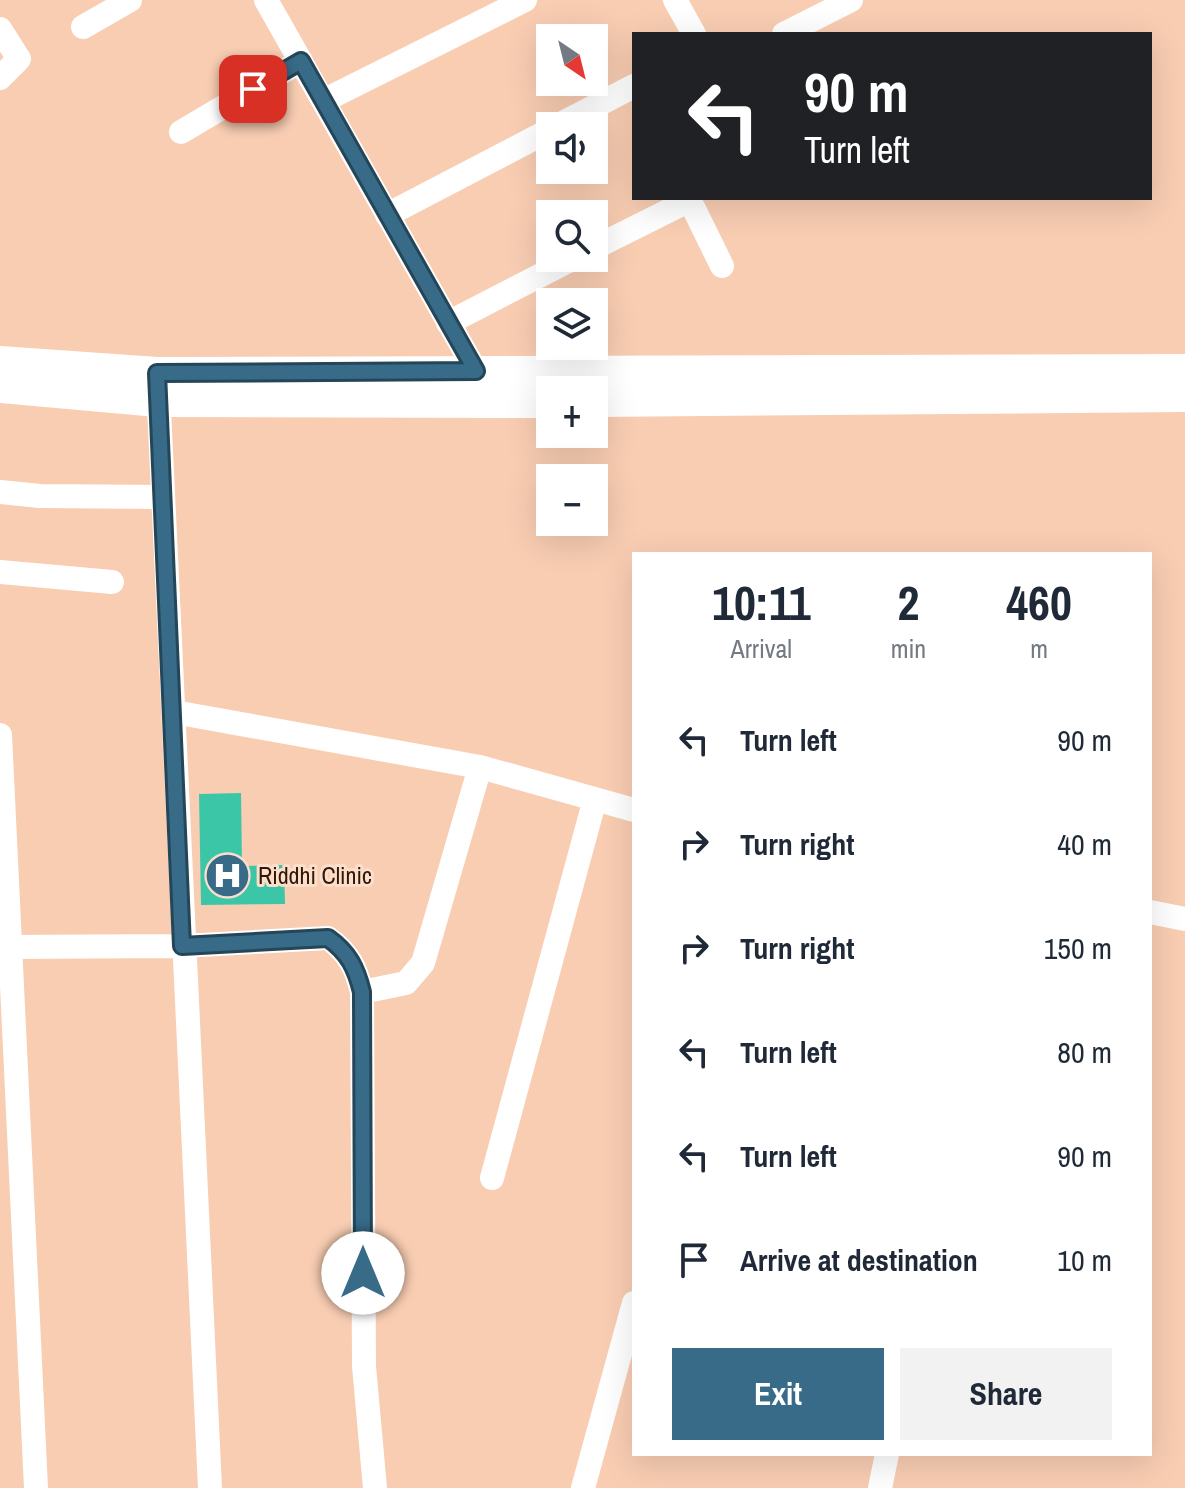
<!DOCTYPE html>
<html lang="en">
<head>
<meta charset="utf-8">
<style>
	:root { --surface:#fff; --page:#f2f2f3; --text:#1f2937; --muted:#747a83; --accent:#376b88 }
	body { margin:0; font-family:"Archivo Narrow",sans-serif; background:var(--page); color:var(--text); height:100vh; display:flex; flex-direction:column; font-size:30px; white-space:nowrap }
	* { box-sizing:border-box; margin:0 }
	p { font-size:26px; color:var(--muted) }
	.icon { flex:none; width:44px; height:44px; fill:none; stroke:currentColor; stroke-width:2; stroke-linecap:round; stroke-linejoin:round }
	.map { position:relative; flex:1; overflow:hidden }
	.sheet { position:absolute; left:632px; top:552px; width:520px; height:904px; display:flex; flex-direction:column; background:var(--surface); border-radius:0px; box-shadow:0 8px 32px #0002 }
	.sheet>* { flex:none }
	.guide { position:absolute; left:632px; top:32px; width:520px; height:168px; border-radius:0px; box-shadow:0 8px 32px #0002; background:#202124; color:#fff; overflow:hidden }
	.needle { width:52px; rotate:145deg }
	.fabs { position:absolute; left:536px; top:24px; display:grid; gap:16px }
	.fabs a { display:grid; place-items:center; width:72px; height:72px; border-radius:0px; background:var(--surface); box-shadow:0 8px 32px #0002; font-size:40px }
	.pin { position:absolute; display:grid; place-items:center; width:68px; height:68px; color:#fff; margin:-34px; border-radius:16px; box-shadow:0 4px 12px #0006 }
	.me { position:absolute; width:88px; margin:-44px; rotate:0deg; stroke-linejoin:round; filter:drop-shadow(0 0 6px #0008) }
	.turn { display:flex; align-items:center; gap:28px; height:168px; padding:0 40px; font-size:36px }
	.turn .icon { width:104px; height:104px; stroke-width:2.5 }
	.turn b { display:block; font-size:56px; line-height:68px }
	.eta { display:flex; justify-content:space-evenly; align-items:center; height:136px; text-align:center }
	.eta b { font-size:48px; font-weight:800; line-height:56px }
	.cta { display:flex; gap:16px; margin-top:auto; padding:16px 40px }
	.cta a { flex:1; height:92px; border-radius:0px; background:var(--accent); color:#fff; font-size:32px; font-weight:800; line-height:92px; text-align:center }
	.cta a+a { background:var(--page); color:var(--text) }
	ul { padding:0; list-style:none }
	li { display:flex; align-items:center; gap:24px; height:104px; padding:0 40px }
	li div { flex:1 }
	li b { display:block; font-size:30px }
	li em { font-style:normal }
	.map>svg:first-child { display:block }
	.building { fill:#3bc6a7 }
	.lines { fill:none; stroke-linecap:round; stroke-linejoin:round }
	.minor { stroke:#fff; stroke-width:24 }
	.tertiary { stroke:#fff; stroke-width:32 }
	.route-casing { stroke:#244658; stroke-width:20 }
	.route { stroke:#376b88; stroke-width:14 }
	.labels { text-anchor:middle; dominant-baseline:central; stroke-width:6; stroke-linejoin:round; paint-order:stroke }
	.poi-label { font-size:24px; fill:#311705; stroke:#fbdecb; text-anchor:start }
</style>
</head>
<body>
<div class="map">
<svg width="1185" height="1488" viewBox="0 0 1185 1488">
	<rect width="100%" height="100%" fill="#f8cdb2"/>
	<path class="building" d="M241,793L242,866L284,865L285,904L201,905L199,794Z"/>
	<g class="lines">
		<path class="minor" d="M266,0L476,371
			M675,0L694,34
			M83,27L130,0
			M0,29L19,59L0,78
			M784,34L851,0
			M323,101L525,0
			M557,126L634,86
			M181,132L301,61
			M387,215L550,130
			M594,248L684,203L693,207L722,266
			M448,323L574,258
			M158,387L210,1488
			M0,492L40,496L163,497
			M0,572L112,582
			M174,712L480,767L634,810
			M0,735L36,1488
			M1150,912L1185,919
			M0,947L182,946L328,938C349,953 356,968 362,992L364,1366L375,1488
			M362,992L406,983L423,963L480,767
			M492,1178L595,799
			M583,1488L634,1303
			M880,1488L887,1454"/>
		<path class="tertiary" d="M0,362L157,373L1185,370
			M0,387L158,401L550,402
			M594,401L1185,396"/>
	</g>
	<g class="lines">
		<defs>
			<path id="route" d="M253,89L301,61L476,371L157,373L182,946L328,938C349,953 356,968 362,992L363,1273"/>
		</defs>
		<use href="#route" class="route-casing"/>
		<use href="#route" class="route"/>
	</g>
	<defs>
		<symbol id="hospital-disc" viewBox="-11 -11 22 22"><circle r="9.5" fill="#376b88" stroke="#fbdecb"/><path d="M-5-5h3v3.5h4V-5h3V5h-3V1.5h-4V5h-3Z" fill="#fff"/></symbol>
	</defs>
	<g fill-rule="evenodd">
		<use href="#hospital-disc" x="202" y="850" width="51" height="51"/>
	</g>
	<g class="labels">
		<g class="poi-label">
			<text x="258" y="875">Riddhi Clinic</text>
		</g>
	</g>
</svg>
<div class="fabs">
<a><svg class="needle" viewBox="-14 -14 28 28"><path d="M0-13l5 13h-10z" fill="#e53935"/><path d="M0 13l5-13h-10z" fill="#747a83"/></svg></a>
<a><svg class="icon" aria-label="sound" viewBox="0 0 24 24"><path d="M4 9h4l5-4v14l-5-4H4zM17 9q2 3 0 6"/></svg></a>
<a><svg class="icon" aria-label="search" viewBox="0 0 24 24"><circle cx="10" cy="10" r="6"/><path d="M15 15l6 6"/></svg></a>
<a><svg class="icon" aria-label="layers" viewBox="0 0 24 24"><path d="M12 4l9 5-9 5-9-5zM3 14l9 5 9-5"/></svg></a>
<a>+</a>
<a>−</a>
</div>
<div class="pin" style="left:253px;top:89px;background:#d93025"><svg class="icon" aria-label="arrive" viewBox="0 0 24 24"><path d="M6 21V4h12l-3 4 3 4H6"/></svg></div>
<svg class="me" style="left:363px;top:1273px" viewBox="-20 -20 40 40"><circle r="19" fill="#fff"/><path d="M0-13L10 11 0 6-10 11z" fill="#376b88"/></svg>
<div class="guide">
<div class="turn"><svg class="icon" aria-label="left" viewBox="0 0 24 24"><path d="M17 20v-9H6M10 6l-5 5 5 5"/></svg><div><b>90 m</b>Turn left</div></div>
</div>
<section class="sheet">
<div class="eta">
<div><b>10:11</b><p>Arrival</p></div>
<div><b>2</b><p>min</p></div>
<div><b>460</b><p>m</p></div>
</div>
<ul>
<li><svg class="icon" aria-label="left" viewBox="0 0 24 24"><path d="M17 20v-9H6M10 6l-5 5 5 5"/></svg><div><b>Turn left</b></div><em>90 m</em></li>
<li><svg class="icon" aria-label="right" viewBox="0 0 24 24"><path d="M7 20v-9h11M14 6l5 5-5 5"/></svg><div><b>Turn right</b></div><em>40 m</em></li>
<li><svg class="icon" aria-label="right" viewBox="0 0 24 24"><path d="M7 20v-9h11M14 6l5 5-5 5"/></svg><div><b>Turn right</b></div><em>150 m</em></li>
<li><svg class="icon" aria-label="left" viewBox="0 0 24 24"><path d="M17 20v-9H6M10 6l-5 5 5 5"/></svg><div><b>Turn left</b></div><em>80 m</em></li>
<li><svg class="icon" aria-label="left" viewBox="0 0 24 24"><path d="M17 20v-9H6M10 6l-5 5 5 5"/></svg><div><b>Turn left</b></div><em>90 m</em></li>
<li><svg class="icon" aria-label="arrive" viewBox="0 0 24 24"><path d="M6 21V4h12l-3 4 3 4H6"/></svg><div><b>Arrive at destination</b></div><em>10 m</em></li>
</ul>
<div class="cta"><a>Exit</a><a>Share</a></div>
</section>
</div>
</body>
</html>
